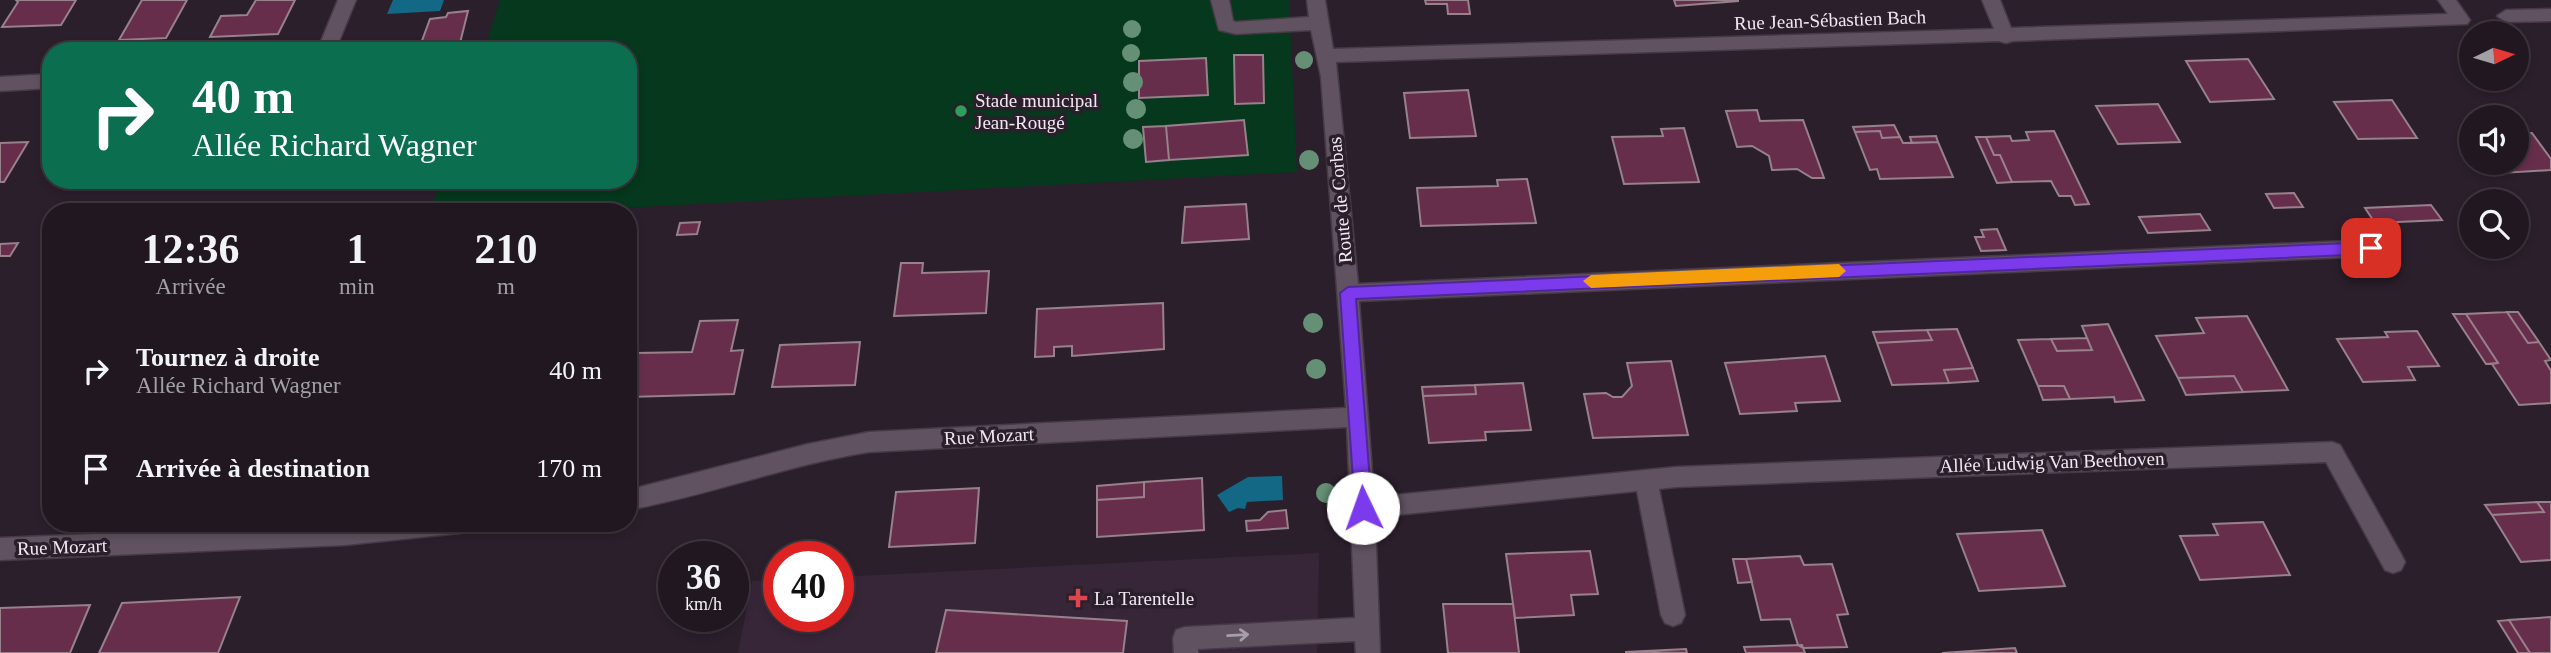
<!DOCTYPE html>
<html lang="fr">
<head>
<meta charset="utf-8">
<style>
	:root { --surface:#201721; --page:#28202a; --text:#f1f3f6; --muted:#a29fa5; --line:#3d363f }
	body { margin:0; font-family:"Times New Roman",serif; background:var(--page); color:var(--text); height:100vh; display:flex; flex-direction:column; font-size:26px; white-space:nowrap }
	* { box-sizing:border-box; margin:0 }
	p { font-size:23px; color:var(--muted) }
	.icon { flex:none; width:38px; height:38px; fill:none; stroke:currentColor; stroke-width:2; stroke-linecap:round; stroke-linejoin:round }
	.map { position:relative; flex:1; overflow:hidden }
	.sheet { position:absolute; left:42px; top:203px; width:595px; height:329px; display:flex; flex-direction:column; background:var(--surface); border-radius:28px; box-shadow:0 4px 10px #0003,0 0 0 2px var(--line) }
	.sheet>* { flex:none }
	.top-card { position:absolute; left:42px; top:42px; width:595px; height:147px; border-radius:28px; box-shadow:0 4px 10px #0003,0 0 0 2px var(--line); background:#0b6e4f; color:#fff; overflow:hidden }
	.needle { width:46px; rotate:85deg }
	.fabs { position:absolute; left:2459px; top:21px; display:grid; gap:14px }
	.fabs a { display:grid; place-items:center; width:70px; height:70px; border-radius:50%; background:var(--surface); box-shadow:0 4px 10px #0003,0 0 0 2px var(--line); font-size:35px }
	.speed { position:absolute; left:658px; top:541px; display:flex; gap:14px; font-size:35px; font-weight:700; text-align:center }
	.speed>* { display:grid; place-content:center; width:91px; height:91px; border-radius:50%; background:var(--surface); box-shadow:0 4px 10px #0003,0 0 0 2px var(--line); line-height:1 }
	.speed small { font-size:18px; font-weight:400 }
	.speed .limit { border:10px solid #d22; background:#fff; color:#111 }
	.pin { position:absolute; display:grid; place-items:center; width:60px; height:60px; color:#fff; margin:-30px; border-radius:14px; box-shadow:0 4px 10px #0006 }
	.me { position:absolute; width:77px; margin:-38px; rotate:357deg; stroke-linejoin:round; filter:drop-shadow(0 0 5px #0008) }
	.turn { display:flex; align-items:center; gap:24px; height:147px; padding:0 35px; font-size:32px }
	.turn .icon { width:91px; height:91px; stroke-width:2.5 }
	.turn b { display:block; font-size:49px; line-height:60px }
	.eta { display:flex; justify-content:space-evenly; align-items:center; height:119px; text-align:center }
	.eta b { font-size:42px; font-weight:600; line-height:49px }
	ul { padding:0; list-style:none }
	li { display:flex; align-items:center; gap:21px; height:98px; padding:0 35px }
	li div { flex:1 }
	li b { display:block; font-size:26px }
	li em { font-style:normal }
	.map>svg:first-child { display:block }
	.built { fill:#372638 }
	.green { fill:#05381c }
	.water { fill:#126885 }
	.building { fill:#662e4b; stroke:#97818b; stroke-width:2 }
	.lines { fill:none; stroke-linecap:round; stroke-linejoin:round }
	.minor-casing { stroke:#453a45; stroke-width:3 }
	.minor { fill:#605261; fill-rule:evenodd }
	.tree { fill:#669075 }
	.oneway { stroke:#a89ea9 }
	.route { fill:#7c3aed; stroke:#51269a; stroke-width:2 }
	.slow { fill:#f59e0b }
	.leisure-dot { fill:#2e9e5b; stroke:#2b1f2c; stroke-width:2.5 }
	.health-dot { fill:#e0444e; stroke:#2b1f2c; stroke-width:2.5 }
	.labels { text-anchor:middle; dominant-baseline:central; stroke-width:7; stroke-linejoin:round; paint-order:stroke }
	.street-label { font-size:19px; fill:#f1e9f1; stroke:#2b1f2c }
	.poi-label { font-size:19px; fill:#f1e9f1; stroke:#2b1f2c; text-anchor:start }
</style>
</head>
<body>
<div class="map">
<svg width="2551" height="653" viewBox="0 0 2551 653">
	<rect width="100%" height="100%" fill="#2b1f2c"/>
	<path class="built" d="M1319,553L1317,653H738L752,581L779,580V616H838V577Z"/>
	<path class="green" d="M500,0H1289L1297,172L546,212H430L441,180H628V51H484Z"/>
	<path class="water" d="M393,0H444L440,11L387,14Z
		M1282,476L1283,500L1247,502L1245,509L1238,508L1229,512L1217,495L1248,477Z"/>
	<path class="building" d="M16,0H76L61,25L2,27L18,2Z
		M142,0H187L166,38L119,40Z
		M256,0H295L278,34L210,37L221,16L247,15Z
		M1425,0H1468L1470,14H1448L1447,4H1426Z
		M1674,0H1738V1L1676,6Z
		M468,11L458,51H404L406,47L420,46L430,19L446,17L448,13Z
		M1234,55H1263L1264,103L1235,104Z
		M1206,58L1208,95L1139,98V61Z
		M2248,59L2274,99L2210,102L2186,61Z
		M1468,90L1476,136L1410,138L1404,93Z
		M2392,100L2417,138L2358,139L2334,102Z
		M2158,104L2180,142L2118,144L2096,106Z
		M1757,110L1760,121L1803,120L1824,178H1812L1797,169L1772,170L1769,156L1752,146L1737,147L1726,111Z
		M1244,120L1248,155L1169,160L1166,126Z
		M1894,125L1900,137L1882,138L1880,131L1855,132L1853,127Z
		M1166,126L1169,160L1146,162L1143,127Z
		M1684,128L1699,182L1624,184L1612,137L1663,136L1661,129Z
		M1880,131L1882,138L1900,137L1903,143L1938,142L1953,177L1880,179L1877,169L1870,170L1855,132Z
		M2054,131L2089,204L2075,205L2071,196H2059L2051,181L2012,182L2000,155H1994L1986,137L2010,136L2012,141L2029,140L2026,132Z
		M2532,133L2551,159V170L2501,173L2494,163H2516V134Z
		M1936,136L1938,142L1912,143L1910,137Z
		M1976,137H1986L1994,155H2000L2012,182L1997,183Z
		M28,142L4,182H0V143Z
		M1527,179L1536,223L1421,226L1417,188L1498,186L1497,180Z
		M2294,193L2303,207L2274,208L2266,194Z
		M1246,204L1249,239L1182,243L1185,207Z
		M2431,205L2442,220L2375,223L2365,208Z
		M2200,214L2210,230L2148,233L2139,217Z
		M700,222L697,234L677,235L680,223Z
		M1997,229L2006,250L1981,251L1975,237H1984L1981,230Z
		M18,243L10,256H0V244Z
		M628,245H637L628,277Z
		M901,263H923L922,273L989,271L986,313L894,316Z
		M1163,303L1164,349L1072,356V346L1054,347V356L1035,357L1037,309Z
		M2507,312H2518L2539,342L2528,343Z
		M2507,312L2528,343L2539,342L2551,360L2545,361L2551,371V403L2519,405L2492,364L2498,363L2466,314Z
		M2453,314H2466L2498,363L2486,364Z
		M2247,316L2288,390L2243,392L2234,376L2178,378L2156,336L2204,333L2196,318Z
		M738,320L731,351L743,350L734,394L628,397L636,353L692,352L700,321Z
		M2108,324L2144,400L2115,402L2114,397L2070,399L2064,386H2038L2018,340L2051,339L2057,351L2092,350L2082,326Z
		M1957,329L1973,368L1944,370L1949,383L1892,385L1877,343L1932,340L1927,330Z
		M1927,330L1932,340L1877,343L1873,332Z
		M2417,331L2439,366L2408,367L2415,380L2363,382L2337,339L2388,337L2385,332Z
		M2087,338L2092,350L2057,351L2051,339Z
		M860,342L855,385L772,387L780,345Z
		M1825,356L1840,401L1795,403L1797,411L1740,414L1725,363Z
		M1671,361L1688,435L1593,438L1584,394L1606,393L1613,397H1622L1632,386L1627,363Z
		M1973,368L1978,381L1949,383L1944,370Z
		M2234,376L2243,392L2186,395L2178,378Z
		M1523,383L1531,430L1485,432L1486,440L1429,443L1423,396L1476,394L1475,385Z
		M1475,385L1476,394L1423,396L1422,387Z
		M2038,386H2064L2070,399L2043,400Z
		M1202,478L1204,530L1097,537V500L1144,497V482Z
		M1144,482V497L1097,500V486Z
		M979,488L975,543L889,547L896,492Z
		M2537,502L2544,512L2492,515L2485,505Z
		M2537,502H2551V560L2521,562L2492,515L2544,512Z
		M1286,510L1288,528L1247,531L1246,521L1260,520L1268,512Z
		M2263,522L2290,575L2200,580L2180,536L2218,535L2213,524Z
		M2042,530L2065,586L1979,591L1957,534Z
		M1590,551L1598,594L1571,595L1574,615L1515,618L1506,554Z
		M1800,556L1804,565L1832,564L1848,614L1837,615L1847,647L1803,648L1798,645L1790,619L1761,620L1746,559Z
		M1733,559H1746L1752,582L1738,583Z
		M240,597L218,653H99L122,603Z
		M1443,604H1513L1519,653H1448Z
		M90,605L70,653H0V608Z
		M946,610L1127,621L1123,653H936Z
		M2551,617V653H2530L2509,620Z
		M2509,620L2530,653H2518L2498,621Z
		M1802,645L1805,653H1746L1744,647Z
		M2015,648L2017,653H1942Z
		M1686,649L1687,653L1625,652Z"/>
	<g class="lines">
		<defs>
			<path id="minor" d="M338,0H356L335,51H317Z
				M1211,0H1229L1233,21L1236,22L1309,17L1307,0H1325L1333,49L1994,29L1982,0H2000L2011,28L2448,14L2438,0H2456L2470,20L2467,24L2013,41L2006,43L1999,41L1336,62L1358,284L2371,240L2378,242L2381,248L2378,254L2371,256L1359,301L1374,497L1676,467L2332,442L2340,445L2401,554L2405,562L2401,570L2393,573L2385,570L2326,462L1676,487L1659,489L1685,615L1681,623L1673,626L1665,623L1661,615L1637,491L1375,517L1380,653H1356L1355,641L1198,649V653H1174L1173,638L1176,630L1185,627L1355,618L1347,427L869,452C787,465 710,495 628,510V490L808,444L869,432L1346,408L1321,77L1311,30L1236,34L1219,30Z
				M2551,9V21L2506,22L2497,16L2506,10Z
				M51,74V88L0,91V77Z
				M357,523H471L468,530L460,533L345,545L0,560V538Z"/>
		</defs>
		<use href="#minor" class="minor-casing"/>
		<use href="#minor" class="minor"/>
	</g>
	<g class="tree">
		<circle cx="1132" cy="29" r="9"/>
		<circle cx="1131" cy="53" r="9"/>
		<circle cx="1304" cy="60" r="9"/>
		<circle cx="1133" cy="82" r="10"/>
		<circle cx="1136" cy="109" r="10"/>
		<circle cx="1133" cy="139" r="10"/>
		<circle cx="1309" cy="160" r="10"/>
		<circle cx="1313" cy="323" r="10"/>
		<circle cx="1316" cy="369" r="10"/>
		<circle cx="1326" cy="493" r="10"/>
	</g>
	<defs><path id="oneway-shaft" d="M-6 0H5M1.5-3L5.5 0L1.5 3" fill="none" stroke-width="1.6" stroke-linecap="round" stroke-linejoin="round" transform="scale(1.75)"/></defs>
	<use class="oneway" href="#oneway-shaft" transform="translate(1238 635) rotate(-3)"/>
	<path class="route" d="M2371,242L2379,248L2371,254L1356,299L1372,508L1363,515L1355,508L1340,293L1348,287Z"/>
	<path class="slow" d="M1839,264L1846,271L1839,277L1591,288L1583,281L1591,275Z"/>
	<circle class="leisure-dot" cx="961" cy="111" r="7"/>
	<path class="health-dot" d="M1074.5 587.5h7v7h7v7h-7v7h-7v-7h-7v-7h7z"/>
	<g class="labels">
		<g class="street-label">
			<text transform="translate(1830 20) rotate(-2)">Rue Jean-Sébastien Bach</text>
			<text transform="translate(1340 200) rotate(-95)">Route de Corbas</text>
			<text transform="translate(989 436) rotate(-3)">Rue Mozart</text>
			<text transform="translate(2052 462) rotate(-2)">Allée Ludwig Van Beethoven</text>
			<text transform="translate(62 547) rotate(-2)">Rue Mozart</text>
		</g>
		<g class="poi-label">
			<text x="975" y="100">Stade municipal<tspan x="975" dy="22">Jean-Rougé</tspan></text>
			<text x="1094" y="598">La Tarentelle</text>
		</g>
	</g>
</svg>
<div class="fabs">
<a><svg class="needle" viewBox="-14 -14 28 28"><path d="M0-13l5 13h-10z" fill="#e53935"/><path d="M0 13l5-13h-10z" fill="#a29fa5"/></svg></a>
<a><svg class="icon" aria-label="sound" viewBox="0 0 24 24"><path d="M4 9h4l5-4v14l-5-4H4zM17 9q2 3 0 6"/></svg></a>
<a><svg class="icon" aria-label="search" viewBox="0 0 24 24"><circle cx="10" cy="10" r="6"/><path d="M15 15l6 6"/></svg></a>
</div>
<div class="speed"><div>36<small>km/h</small></div><div class="limit">40</div></div>
<div class="pin" style="left:2371px;top:248px;background:#d93025"><svg class="icon" aria-label="arrive" viewBox="0 0 24 24"><path d="M6 21V4h12l-3 4 3 4H6"/></svg></div>
<svg class="me" style="left:1363px;top:508px" viewBox="-20 -20 40 40"><circle r="19" fill="#fff"/><path d="M0-13L10 11 0 6-10 11z" fill="#7c3aed"/></svg>
<div class="top-card">
<div class="turn"><svg class="icon" aria-label="right" viewBox="0 0 24 24"><path d="M7 20v-9h11M14 6l5 5-5 5"/></svg><div><b>40 m</b>Allée Richard Wagner</div></div>
</div>
<section class="sheet">
<div class="eta">
<div><b>12:36</b><p>Arrivée</p></div>
<div><b>1</b><p>min</p></div>
<div><b>210</b><p>m</p></div>
</div>
<ul>
<li><svg class="icon" aria-label="right" viewBox="0 0 24 24"><path d="M7 20v-9h11M14 6l5 5-5 5"/></svg><div><b>Tournez à droite</b><p>Allée Richard Wagner</p></div><em>40 m</em></li>
<li><svg class="icon" aria-label="arrive" viewBox="0 0 24 24"><path d="M6 21V4h12l-3 4 3 4H6"/></svg><div><b>Arrivée à destination</b></div><em>170 m</em></li>
</ul>
</section>
</div>
</body>
</html>
